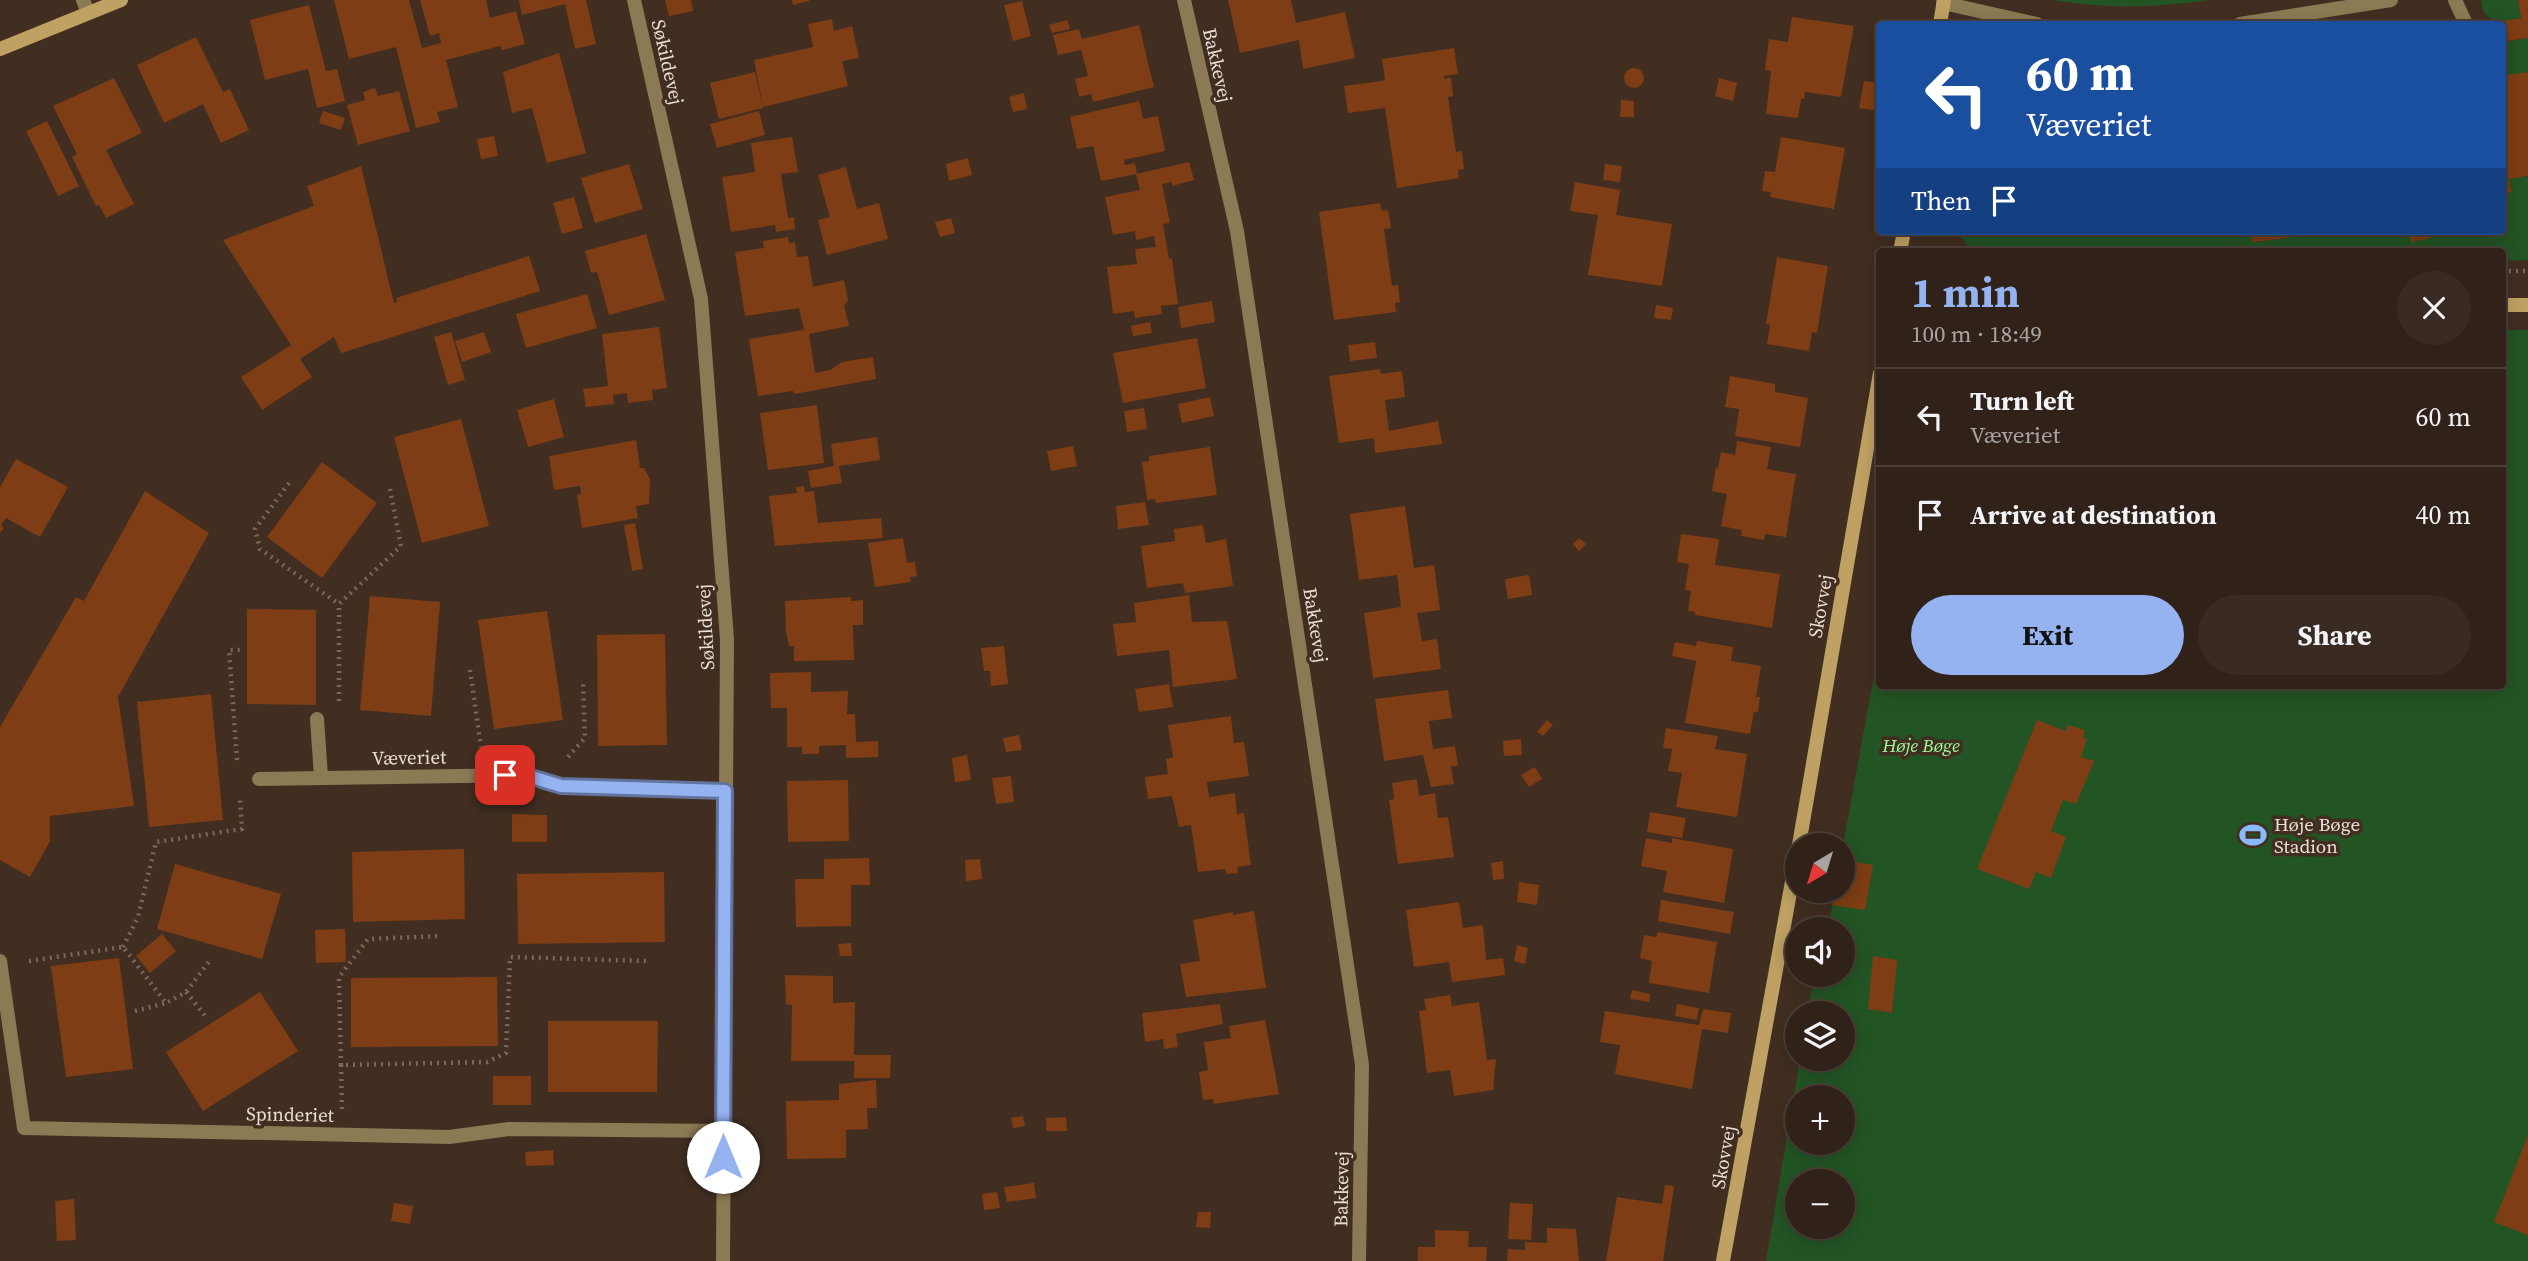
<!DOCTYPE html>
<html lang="en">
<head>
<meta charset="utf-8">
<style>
	:root { --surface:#312219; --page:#392a22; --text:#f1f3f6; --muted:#a8a4a2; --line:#4c3f38; --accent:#95b2f1 }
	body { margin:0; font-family:"Source Serif 4",serif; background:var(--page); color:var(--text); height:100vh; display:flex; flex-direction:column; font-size:26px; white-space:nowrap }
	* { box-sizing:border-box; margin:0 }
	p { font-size:23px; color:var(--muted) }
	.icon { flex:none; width:38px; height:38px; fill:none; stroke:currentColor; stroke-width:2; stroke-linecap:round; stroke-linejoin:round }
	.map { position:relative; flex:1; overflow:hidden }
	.panel { position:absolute; left:1876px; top:248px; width:630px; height:441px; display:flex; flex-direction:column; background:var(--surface); border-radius:7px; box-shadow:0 4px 18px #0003,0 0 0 2px var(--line) }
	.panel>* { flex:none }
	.banner { position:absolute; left:1876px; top:21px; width:630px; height:214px; border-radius:7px; box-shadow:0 4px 18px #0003,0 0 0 2px var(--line); background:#1a4fa0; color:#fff; overflow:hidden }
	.needle { width:46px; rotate:218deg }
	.fabs { position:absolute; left:1785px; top:833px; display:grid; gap:14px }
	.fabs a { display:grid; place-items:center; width:70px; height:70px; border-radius:50%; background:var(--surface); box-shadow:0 4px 18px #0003,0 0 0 2px var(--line); font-size:35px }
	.pin { position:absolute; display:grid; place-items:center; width:60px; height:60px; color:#fff; margin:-30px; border-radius:14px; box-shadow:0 4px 10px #0006 }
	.me { position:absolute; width:77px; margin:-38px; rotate:0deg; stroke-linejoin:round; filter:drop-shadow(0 0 5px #0008) }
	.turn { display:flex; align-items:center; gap:24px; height:147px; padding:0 35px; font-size:32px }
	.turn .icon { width:91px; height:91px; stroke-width:2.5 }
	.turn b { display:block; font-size:49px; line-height:60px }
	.then { display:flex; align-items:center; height:66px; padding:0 35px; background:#0003; gap:14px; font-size:26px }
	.round { display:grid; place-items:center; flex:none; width:74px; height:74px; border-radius:37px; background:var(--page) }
	.headline { display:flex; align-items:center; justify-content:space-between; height:119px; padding:0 35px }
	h1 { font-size:42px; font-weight:700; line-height:52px; color:var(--accent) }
	.action { display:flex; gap:14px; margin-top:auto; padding:14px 35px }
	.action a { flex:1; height:80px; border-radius:42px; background:var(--accent); color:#111; font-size:28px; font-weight:700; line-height:80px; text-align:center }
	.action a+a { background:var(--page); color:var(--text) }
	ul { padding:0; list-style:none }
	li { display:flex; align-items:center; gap:21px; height:98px; padding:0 35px; border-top:2px solid var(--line) }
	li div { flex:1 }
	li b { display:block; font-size:26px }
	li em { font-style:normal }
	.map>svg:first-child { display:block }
	.green { fill:#235424; fill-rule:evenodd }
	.building { fill:#7e3d14 }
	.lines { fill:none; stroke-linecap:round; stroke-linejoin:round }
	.path { stroke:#79695d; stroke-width:4.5; stroke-dasharray:2 5; stroke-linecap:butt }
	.lane { stroke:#8c7a54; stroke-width:14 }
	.street { stroke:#8c7a54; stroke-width:14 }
	.secondary { stroke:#bfa163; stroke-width:14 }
	.route-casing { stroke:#61749d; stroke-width:18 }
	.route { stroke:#95b2f1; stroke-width:12 }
	.labels { text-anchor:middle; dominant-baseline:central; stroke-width:7; stroke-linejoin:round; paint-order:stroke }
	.street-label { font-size:19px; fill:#eaded5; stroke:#412e21 }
	.park-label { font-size:19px; font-style:italic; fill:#9afb99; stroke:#412e21 }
	.poi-label { font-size:19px; fill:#eaded5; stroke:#412e21; text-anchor:start }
</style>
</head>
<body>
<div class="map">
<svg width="2528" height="1261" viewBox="0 0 2528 1261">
	<rect width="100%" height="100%" fill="#412e21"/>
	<path class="green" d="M2052,0H2208C2154,8 2106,9 2052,0Z
		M2481,0H2518L2521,18C2503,22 2483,25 2481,0Z
		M2528,38V72L2503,76V42Z
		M2528,176V260L2503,261L2502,252H1972L1958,231H2239L2240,237L2252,235L2253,242L2288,238V231H2502L2503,194L2512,192L2509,179Z
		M2503,330H2528V1261H1766L1800,1059H1843V1013H1808L1814,975H1843V929H1828L1835,891H1843V845L1879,648L1880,686H2502ZM1797,1097H1843V1143H1797ZM1797,1181H1843V1227H1797Z"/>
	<path class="building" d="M334,0H409L422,48L441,43L439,33L430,36L420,0H486L490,18L516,11L525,44L502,50L500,46L446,60L458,107L437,112L440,122L416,128L396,47L349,59Z
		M519,0H586L596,44L575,49L565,4L522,15Z
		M665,0H691L693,11L669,16Z
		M792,0H809V1L793,5Z
		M1228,0H1291L1296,23L1345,12L1355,58L1303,69L1299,40L1240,53Z
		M2518,0H2528V38L2502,42V24L2498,22L2521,18Z
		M1022,1L1031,36L1013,41L1004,5Z
		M309,5L326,71L337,69L345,101L317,108L308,69L265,80L250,20Z
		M1792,17L1854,26L1841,97L1805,92L1804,99H1801L1798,118L1766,114L1771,71L1765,70L1769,39L1788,42Z
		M832,19L834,31L852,26L859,58L842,61L848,86L763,107L754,60L813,47L808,24Z
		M1067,20L1070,29L1052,33L1049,25Z
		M1139,25L1154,87L1093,102L1091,94L1079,97L1075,79L1088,76L1081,50L1058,55L1053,35L1079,29L1082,39Z
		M196,37L223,92L230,89L249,130L221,143L203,104L164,123L137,65Z
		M1454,48L1458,74L1444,76V79L1451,77L1453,96L1448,97L1456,152L1462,151L1464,169L1458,170L1459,178L1397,188L1385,108L1348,113L1344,86L1382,81L1385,79L1382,59Z
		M559,53L586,153L547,163L532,108L512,113L503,72Z
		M1624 78a10 10 0 1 1 20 0a10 10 0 1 1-20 0Z
		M755,72L763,108L719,119L710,83Z
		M2528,72V176L2509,179L2512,192L2502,194V76Z
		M114,78L142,133L106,150L134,204L106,218L99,205L96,206L72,157L77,154L53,106Z
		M1719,78L1737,83L1733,101L1715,96Z
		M1864,81L1880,83L1879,111L1859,108Z
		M375,88L378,96L399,91L410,131L358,145L347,105L365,100L363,92Z
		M1024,93L1027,109L1013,112L1009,97Z
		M1621,100L1634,101V117H1620Z
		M1139,101L1143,119L1158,116L1165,151L1124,160L1125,165L1135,163L1137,174L1101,181L1093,146L1077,149L1070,117Z
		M323,111L345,118L341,130L319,123Z
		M759,111L765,135L717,148L710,124Z
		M47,121L79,186L58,196L26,131Z
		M494,136L498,156L481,159L477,139Z
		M792,137L798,172L781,174L788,218L794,217L795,229L776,232L775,225L731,232L722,177L755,172L751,143Z
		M1781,137L1845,148L1834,209L1770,197L1771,192L1762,191L1765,171L1775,172Z
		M968,158L972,175L949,181L946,164Z
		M1189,162L1194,180L1172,186V182L1162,184L1170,223L1163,224L1169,259L1172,258L1178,304L1161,306L1162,314L1135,318L1134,311L1113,314L1107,267L1137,264L1135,249L1156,247L1154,236L1136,240L1135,231L1113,235L1105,197L1140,190L1136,174Z
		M629,164L643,209L595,223L581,178Z
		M1605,164L1622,166L1620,182L1603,180Z
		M361,166L394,303L397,302L396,298L529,256L540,291L341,353L334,337L300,359L312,377L262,410L241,377L291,345L223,240L314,206L307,186Z
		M846,167L857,209L879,203L888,239L827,255L818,220L830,217L818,175Z
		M1575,182L1620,190L1616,215L1672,224L1662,286L1588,275L1598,215L1570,211Z
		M574,197L583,228L562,234L553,203Z
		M1380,203L1382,211L1388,210L1391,228L1384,229L1392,286L1398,285L1400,302L1395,303L1396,312L1334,320L1319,212Z
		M951,218L955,233L940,237L935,222Z
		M2239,231H2288L2289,238L2252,242V235L2239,237Z
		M2408,231H2430L2431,238L2411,242Z
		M646,234L665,300L609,315L597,272L591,273L585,251Z
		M788,237L789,243L795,242L797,257L808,256L813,287L844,280L848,300L844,306L849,326L809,334L815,373L830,370L842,362L873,357L876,379L794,394L793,391L758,396L749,339L804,330L799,308L745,316L735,252L764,248L763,241Z
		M1777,257L1828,266L1817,333L1812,332L1809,351L1767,344L1770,325L1766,324Z
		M587,294L597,328L526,348L516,314Z
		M1212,301L1215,322L1181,328L1178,307Z
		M1656,305L1673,308L1671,320L1654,318Z
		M1150,322L1152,333L1133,336L1131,326Z
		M659,327L667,388L652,390L653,400L628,403L627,393L613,395L614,404L586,407L583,389L608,386L602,334Z
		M451,332L465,380L448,385L434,337Z
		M484,332L491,352L462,362L455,341Z
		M1197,338L1206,388L1123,403L1113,353Z
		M1375,342L1377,358L1350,361L1348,345Z
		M1380,369L1381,374L1402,371L1405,397L1385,400L1389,431L1438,421L1442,444L1375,453L1374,438L1339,443L1329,376Z
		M1730,376L1775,384V392L1808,398L1800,447L1735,436L1739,409L1725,407Z
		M1210,397L1214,416L1182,423L1178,404Z
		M554,399L564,437L528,447L517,410Z
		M817,405L824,463L768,470L760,413Z
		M1144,408L1147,429L1127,432L1124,411Z
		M461,419L489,526L422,543L394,437Z
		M877,437L880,460L839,466L842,483L811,488L808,471L834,466L831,444Z
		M636,440L640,468H644L650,479L649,504L636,506L638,518L582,528L577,495L581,494L580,486L554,490L549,456Z
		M1737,441L1771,447L1767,469L1796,474L1786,537L1765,534L1764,540L1741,536L1742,530L1721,526L1727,494L1712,491L1716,467L1718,468L1721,452L1735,455Z
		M1073,446L1077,466L1051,471L1047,451Z
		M1210,447L1217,495L1156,503L1155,499L1147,500L1142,462L1149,461V456Z
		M16,459L68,487L40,537L6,518L1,525L4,528L0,533V487Z
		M322,462L377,503L322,578L267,537Z
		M804,486L805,492L814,491L818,523L881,518L883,538L775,546L769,496L797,493L796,487Z
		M145,491L209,533L118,697L134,806L50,816V841L30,877L0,860V727L76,597L84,601Z
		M1145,502L1149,525L1118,529L1116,506Z
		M1405,506L1414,568L1434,565L1440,610L1417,613L1422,641L1437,639L1441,669L1373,678L1364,613L1401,607L1397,575L1359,580L1350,514Z
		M635,523L643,569L632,571L624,525Z
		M1203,525L1206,543L1226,539L1233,586L1185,593L1183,583L1147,588L1141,546L1175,541L1174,529Z
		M1681,534L1719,539L1715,565L1780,574L1772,628L1695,615V612L1688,611L1691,591L1685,590L1689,564L1677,562Z
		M903,538L907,563L915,562L917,576L910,577L911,582L875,587L868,543Z
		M1579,538L1586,544L1579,551L1573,544Z
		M1529,575L1532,595L1508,599L1505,579Z
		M1189,595L1192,622L1227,621L1237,679L1173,687L1169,650L1117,656L1113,624L1136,622L1134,603Z
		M370,596L440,602L431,716L360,710Z
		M851,597V601L863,600V625H853L854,660L794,661V646H789L786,631L785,601Z
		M247,609L316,610V705L247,704Z
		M547,611L563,720L494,729L478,620Z
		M665,634L667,745L598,746L597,635Z
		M1697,641L1733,647L1731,661L1761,666L1756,697H1760L1758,712H1754L1750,734L1685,723L1696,661L1672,656L1675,642L1696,646Z
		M1004,646L1008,684L991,686L990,671H984L981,648Z
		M811,672V692L848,691L847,714H855L856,742L878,741V757L846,758V745L819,746V754H802V747H787V708H771L770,673Z
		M1169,684L1173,707L1139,712L1135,689Z
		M1448,690L1452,718L1429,721L1433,749L1455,746L1458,766H1451L1454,784L1431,787L1423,755L1384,761L1375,699Z
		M211,694L223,820L149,827L137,702Z
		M1231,716L1234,743L1244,742L1249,776L1207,782L1209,797L1235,793L1237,814L1244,813L1251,865L1237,867L1238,873L1226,874L1225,869L1198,872L1191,825L1179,827L1172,796L1148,799L1145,777L1168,774L1166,759L1173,757L1168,725Z
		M1547,720L1553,725L1543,736L1537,732Z
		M2037,720L2066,731L2068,725L2085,730L2083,737L2087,739L2081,757L2094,761L2076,804L2063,800L2051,831L2066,837L2051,878L2036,872L2029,889L1977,869Z
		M1666,728L1718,736L1715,749L1747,754L1737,817L1676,807L1682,773L1668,771L1672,749L1663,748Z
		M1019,735L1022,750L1006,752L1003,738Z
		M1521,739L1522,755L1504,756L1503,741Z
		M967,755L971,780L955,782L952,758Z
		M1535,767L1542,779L1529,787L1521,775Z
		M1011,776L1014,802L996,804L992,778Z
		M1417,779L1419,796L1435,793L1438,818L1448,817L1454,857L1398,864L1389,800L1394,799L1392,783Z
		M848,780L849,841L788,842L787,781Z
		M1650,812L1686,818L1682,838L1647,832Z
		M512,814L547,815V842H512Z
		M1646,838L1672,843V838L1733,849L1724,903L1663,892L1667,871L1641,866Z
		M464,849L465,919L353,922L352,852Z
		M869,858L870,885H851V926L796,927L795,879H824V859Z
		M980,859L982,879L966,881L965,860Z
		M1843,860L1873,865L1865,910L1832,905L1835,891H1843Z
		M1503,861L1504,879L1493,880L1491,863Z
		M175,864L281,894L262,959L157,929Z
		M664,872L665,942L518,944L517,874Z
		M1519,882L1539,885L1537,905L1517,902Z
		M1661,900L1734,912L1730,934L1658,921Z
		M1459,902L1463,928L1483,925L1486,960L1503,958L1505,975L1452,982L1449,962L1414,967L1406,910Z
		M1254,911L1266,988L1186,997L1180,964L1200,961L1193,920L1233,912V915Z
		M345,929L346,962L316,963L315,930Z
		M1658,932L1717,942L1709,993L1649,983L1652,961L1640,958L1644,935L1656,937Z
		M162,934L176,951L150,973L136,956Z
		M851,943L852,956H840L838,944Z
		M1517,945L1528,948L1525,964L1514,961Z
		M1873,956L1897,960L1892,1013L1868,1009Z
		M119,958L133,1069L66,1077L51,966Z
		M785,975L833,976V1003L855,1002L854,1055H891L890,1078H854V1061H791L792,1005L786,1004Z
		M497,977L498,1046L351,1047V978Z
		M1632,990L1650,994L1649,1002L1630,999Z
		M260,992L298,1051L203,1111L166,1052Z
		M1450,995L1452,1006L1479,1002L1487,1060L1496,1059L1493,1090L1454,1096L1450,1070L1427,1073L1419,1011L1426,1010L1424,999Z
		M1220,1004L1223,1024L1176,1034L1178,1047L1164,1049L1163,1039L1145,1042L1142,1013Z
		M1677,1004L1699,1008L1697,1020L1675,1016Z
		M1703,1009L1731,1013L1728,1033L1702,1029L1692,1089L1615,1074L1620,1045L1600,1042L1605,1011L1699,1025Z
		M1265,1020L1279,1094L1214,1104L1213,1099L1203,1100L1199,1072L1208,1070L1204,1042L1231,1038L1229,1026Z
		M548,1021H658L657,1092H548Z
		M493,1076H531V1105H493Z
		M876,1080L877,1108H867L868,1129L846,1130V1158L787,1159L786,1101L839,1100V1084Z
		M1023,1116L1025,1126L1013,1128L1011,1118Z
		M1066,1117L1067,1131H1046V1118Z
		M2528,1135V1235L2494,1222Z
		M553,1150L554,1165L526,1166L525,1152Z
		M1034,1183L1036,1198L1007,1202L1004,1187Z
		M1665,1185L1674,1186L1663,1261H1606L1617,1197L1662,1204Z
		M997,1192L1000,1208L984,1210L982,1194Z
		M74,1199L76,1240L57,1241L55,1201Z
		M394,1203L413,1206L410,1224L391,1221Z
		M1510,1203L1533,1204L1531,1240L1508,1239Z
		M1198,1212H1211L1210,1228L1196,1227Z
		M1547,1228L1576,1229L1579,1261H1507L1508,1249L1525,1250V1242L1547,1243Z
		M1435,1230L1469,1231L1468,1247H1487L1486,1261H1418V1247H1435Z"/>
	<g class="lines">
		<path class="path" d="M1930,248L1946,252
			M2502,271H2528
			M289,483L255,529L260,549L339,604
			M470,670L481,747
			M339,701V604L401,546L389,484
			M568,757L585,738L583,681
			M237,760L229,650H240
			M123,947L138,917L156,842L242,829L240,800
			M29,961L123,947L166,1003L186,992L211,959
			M186,992L206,1017
			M135,1011L166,1003
			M341,1065L339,977L368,939L440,936
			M342,1109L341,1065L487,1062L506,1053L510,957L647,961"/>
		<path class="lane" d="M317,719L321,777"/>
		<path class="street" d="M83,0L88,13
			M634,0L701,299L727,639L723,1261
			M1184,0L1237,231L1362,1065L1359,1261
			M2455,0L2466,24
			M1943,3L2037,24
			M2240,24L2391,0
			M259,779L525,775L561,786L725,791
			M0,961L24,1128L449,1137L509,1129L723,1131"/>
		<path class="secondary" d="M1940,24L1944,0
			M0,49L121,0
			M1900,252L1904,231
			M2502,305H2528
			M1799,845L1880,373
			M1723,1261L1797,854"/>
	</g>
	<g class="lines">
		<defs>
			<path id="route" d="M505,775H525L561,786L725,791L723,1157"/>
		</defs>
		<use href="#route" class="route-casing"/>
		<use href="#route" class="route"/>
	</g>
	<defs>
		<symbol id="stadium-bare" viewBox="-9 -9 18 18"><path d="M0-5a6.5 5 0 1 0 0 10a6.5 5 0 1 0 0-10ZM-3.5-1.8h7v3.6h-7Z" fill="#89bafc" stroke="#412e21" stroke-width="2.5" paint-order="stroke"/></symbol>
	</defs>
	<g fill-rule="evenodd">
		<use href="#stadium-bare" x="2234" y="816" width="38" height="38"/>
	</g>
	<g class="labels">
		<g class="street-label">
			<text transform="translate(668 62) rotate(77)">Søkildevej</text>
			<text transform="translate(1218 65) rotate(77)">Bakkevej</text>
			<text transform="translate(1820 606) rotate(-80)">Skovvej</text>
			<text transform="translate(1316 625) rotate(81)">Bakkevej</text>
			<text transform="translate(705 627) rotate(-93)">Søkildevej</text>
			<text transform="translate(409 757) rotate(-1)">Væveriet</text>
			<text transform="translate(290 1114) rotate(1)">Spinderiet</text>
			<text transform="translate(1723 1157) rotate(-80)">Skovvej</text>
			<text transform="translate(1341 1189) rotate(-89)">Bakkevej</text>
		</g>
		<g class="park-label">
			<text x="1921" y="745">Høje Bøge</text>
		</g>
		<g class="poi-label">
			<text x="2274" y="824">Høje Bøge<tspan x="2274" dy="22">Stadion</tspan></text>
		</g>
	</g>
</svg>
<div class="fabs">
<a><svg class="needle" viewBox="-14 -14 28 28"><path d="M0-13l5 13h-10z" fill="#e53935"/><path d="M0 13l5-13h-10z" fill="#a8a4a2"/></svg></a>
<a><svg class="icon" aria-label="sound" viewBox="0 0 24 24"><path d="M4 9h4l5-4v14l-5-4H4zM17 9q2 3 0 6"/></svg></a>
<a><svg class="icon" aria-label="layers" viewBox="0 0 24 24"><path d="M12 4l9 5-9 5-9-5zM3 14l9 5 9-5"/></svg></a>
<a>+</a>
<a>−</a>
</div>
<div class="pin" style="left:505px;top:775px;background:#d93025"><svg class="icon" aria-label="arrive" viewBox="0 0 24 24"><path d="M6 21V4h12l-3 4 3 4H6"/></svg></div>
<svg class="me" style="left:723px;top:1157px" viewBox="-20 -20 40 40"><circle r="19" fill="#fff"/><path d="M0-13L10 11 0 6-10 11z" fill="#95b2f1"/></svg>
<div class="banner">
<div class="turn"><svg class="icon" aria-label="left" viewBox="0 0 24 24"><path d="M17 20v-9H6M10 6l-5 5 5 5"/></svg><div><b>60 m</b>Væveriet</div></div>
<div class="then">Then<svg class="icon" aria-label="arrive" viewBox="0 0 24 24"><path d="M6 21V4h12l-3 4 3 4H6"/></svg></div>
</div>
<section class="panel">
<div class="headline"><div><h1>1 min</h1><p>100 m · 18:49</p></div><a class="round"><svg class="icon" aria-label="close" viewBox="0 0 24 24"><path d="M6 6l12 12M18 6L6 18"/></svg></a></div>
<ul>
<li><svg class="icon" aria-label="left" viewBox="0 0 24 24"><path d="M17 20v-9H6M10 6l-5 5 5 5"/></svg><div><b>Turn left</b><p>Væveriet</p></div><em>60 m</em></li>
<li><svg class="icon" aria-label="arrive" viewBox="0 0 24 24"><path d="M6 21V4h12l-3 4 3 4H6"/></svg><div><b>Arrive at destination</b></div><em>40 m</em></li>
</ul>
<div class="action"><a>Exit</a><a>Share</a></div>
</section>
</div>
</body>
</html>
